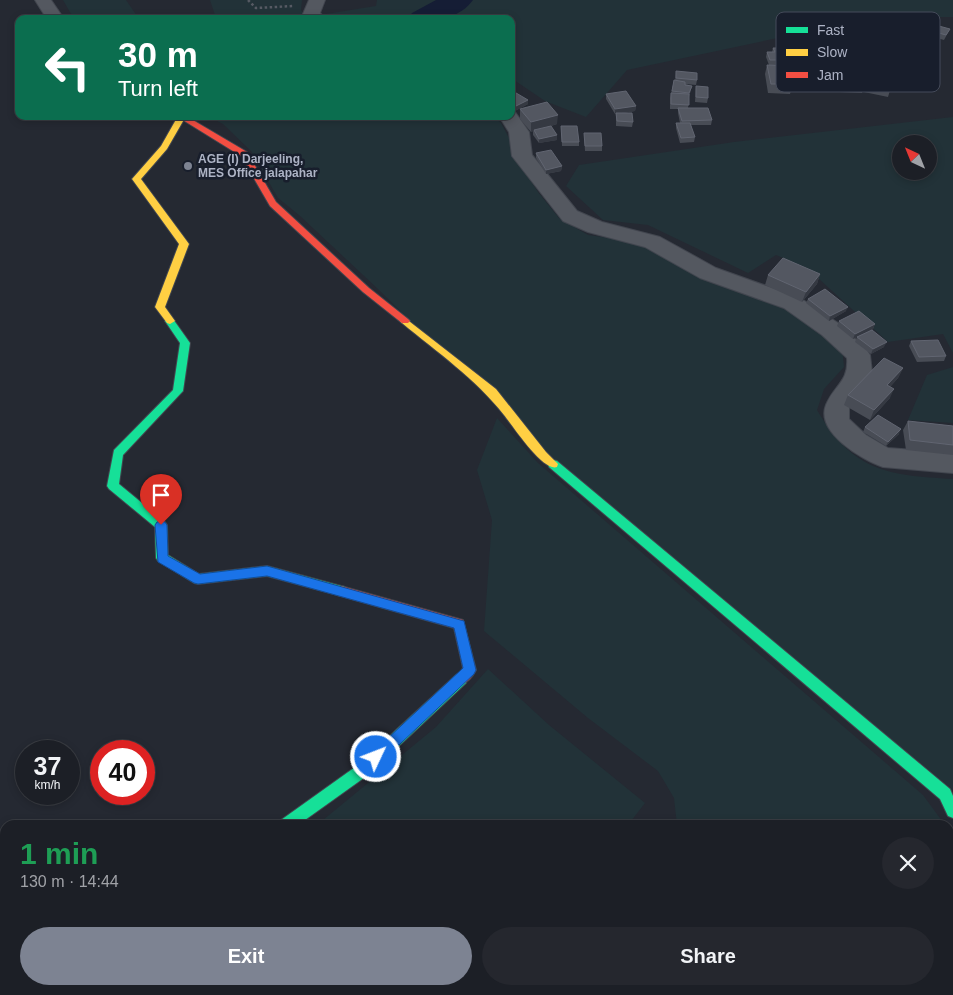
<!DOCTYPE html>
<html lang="en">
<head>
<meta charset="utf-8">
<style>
	:root { --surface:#1c1f26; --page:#25272e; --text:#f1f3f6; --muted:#a0a2a7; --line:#3a3d43; --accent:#7d8392 }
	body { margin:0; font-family:Helvetica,sans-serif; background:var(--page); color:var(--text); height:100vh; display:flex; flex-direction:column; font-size:19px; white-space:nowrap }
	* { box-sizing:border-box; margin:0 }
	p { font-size:16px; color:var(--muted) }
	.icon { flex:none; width:28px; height:28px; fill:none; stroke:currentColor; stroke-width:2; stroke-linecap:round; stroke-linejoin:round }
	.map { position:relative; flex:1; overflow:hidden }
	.details { position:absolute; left:0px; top:820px; width:954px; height:175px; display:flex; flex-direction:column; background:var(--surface); border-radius:15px 15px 0 0; box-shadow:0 2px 8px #0003,0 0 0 1px var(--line) }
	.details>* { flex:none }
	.hud { position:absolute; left:15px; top:15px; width:500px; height:105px; border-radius:10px; box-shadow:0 2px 8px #0003,0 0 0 1px var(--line); background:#0b6e4f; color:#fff; overflow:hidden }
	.needle { width:32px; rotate:317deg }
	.fabs { position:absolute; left:892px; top:135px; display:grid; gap:10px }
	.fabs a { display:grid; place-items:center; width:45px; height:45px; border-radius:50%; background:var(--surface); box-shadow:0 2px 8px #0003,0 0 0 1px var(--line); font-size:25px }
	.speed { position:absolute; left:15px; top:740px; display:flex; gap:10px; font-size:25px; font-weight:700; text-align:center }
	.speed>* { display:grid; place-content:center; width:65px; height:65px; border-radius:50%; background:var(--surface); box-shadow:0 2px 8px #0003,0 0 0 1px var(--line); line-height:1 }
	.speed small { font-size:12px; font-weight:400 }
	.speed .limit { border:8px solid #d22; background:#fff; color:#111 }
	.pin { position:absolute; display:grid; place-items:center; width:42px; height:42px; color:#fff; margin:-51px -21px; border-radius:50% 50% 50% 0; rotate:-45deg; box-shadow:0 0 5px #0007 }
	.pin .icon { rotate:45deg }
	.me { position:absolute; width:55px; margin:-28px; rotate:47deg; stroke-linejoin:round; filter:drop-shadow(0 0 4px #0008) }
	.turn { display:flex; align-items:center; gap:18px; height:105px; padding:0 20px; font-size:22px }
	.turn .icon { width:65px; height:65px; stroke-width:2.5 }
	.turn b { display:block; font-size:35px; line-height:42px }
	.round { display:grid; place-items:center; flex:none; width:52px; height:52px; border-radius:26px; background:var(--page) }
	.overview { display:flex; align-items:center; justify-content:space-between; height:85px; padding:0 20px }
	h1 { font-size:30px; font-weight:800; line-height:38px; color:#1e9e55 }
	.cta { display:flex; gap:10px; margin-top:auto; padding:10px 20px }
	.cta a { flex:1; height:58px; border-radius:30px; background:var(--accent); color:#fff; font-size:20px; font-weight:800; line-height:58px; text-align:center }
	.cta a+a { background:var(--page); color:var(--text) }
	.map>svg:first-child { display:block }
	.green { fill:#223238; fill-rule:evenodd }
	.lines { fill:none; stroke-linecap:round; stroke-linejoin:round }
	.river { fill:#151d35; fill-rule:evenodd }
	.street-casing { stroke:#42464f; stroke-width:2 }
	.fast-casing { stroke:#42464f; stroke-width:2 }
	.slow-casing { stroke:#42464f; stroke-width:2 }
	.jam-casing { stroke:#42464f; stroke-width:2 }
	.path { stroke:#565a63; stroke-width:2.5; stroke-dasharray:2.5 2.5; stroke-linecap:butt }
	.street { fill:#545860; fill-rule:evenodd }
	.fast { fill:#16e098; fill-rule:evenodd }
	.slow { fill:#ffcf43; fill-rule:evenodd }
	.jam { fill:#f24e42; fill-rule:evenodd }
	.wall { fill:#484c55 }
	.shaded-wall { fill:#353942 }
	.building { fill:#535761; stroke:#616571 }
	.route { fill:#1a73e8; stroke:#114b97 }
	.poi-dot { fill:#7d8392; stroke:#181e2c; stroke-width:2 }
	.labels { text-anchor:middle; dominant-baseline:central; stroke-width:5; stroke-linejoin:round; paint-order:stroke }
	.far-poi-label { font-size:12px; font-weight:bold; fill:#adb3c5; stroke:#181e2c; text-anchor:start }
	.key { fill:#181e2c; stroke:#454b5a; stroke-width:1 }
	.key-label { font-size:14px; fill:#adb3c5 }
</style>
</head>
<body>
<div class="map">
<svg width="953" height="995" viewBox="0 0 953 995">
	<rect width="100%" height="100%" fill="#252932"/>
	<path class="green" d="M63,0H126L137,16L133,19H74Z
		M210,0H302L301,10L307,19H204L215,15Z
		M377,0H452L418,19H335L326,14L376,6Z
		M461,0H953V17H911L820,29L627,70L586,117L545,101L511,78V19H426Z
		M207,116H493L501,123L509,138L515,157L538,192L559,218L588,235L630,241L656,251L703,280L785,309L812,324L842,347L844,367L824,389L817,410C854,472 886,475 953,479V790L542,451L378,289L299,215L278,198L251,151L223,124Z
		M953,117V353L943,334L888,342L807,268L776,255L748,273L648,225L603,220L566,186L579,165L734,142ZM901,144H929V171H901Z
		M953,367V423L908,420L927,375Z
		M497,418L538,463L923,795L945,825H677L674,798L658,771L588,718L484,631L492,520L477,470Z
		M488,669L549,725L645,803L628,825H317L436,727Z
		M949,834L953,843V995H638L640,990H949Z
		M403,990H589L587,995H406Z"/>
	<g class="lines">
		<path class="river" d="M436,0H473C457,22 432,19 408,19L412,13Z"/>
		<defs>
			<path id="street" d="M35,0H51L64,19H47Z
				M309,0H325L320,13L326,19L305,18L303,14Z
				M511,111L515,112L529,132L532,155L577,211L602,222L660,237L716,268L800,298L838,323L866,349L870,355L872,372L849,408V419L866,435L888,448L953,453V473L883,467C862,460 815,432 826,405C834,385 849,382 847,358L822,335L784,308L700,278L645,247L588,232L563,221L512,156L509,132L499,116H511Z
				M358,990H395L397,995H360Z"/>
			<path id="fast" d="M170,318L173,319L190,343L183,391L123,455L119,484L165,522L167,525L168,555L199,574L267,566L345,587L347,591L345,595L341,596L267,576L198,584L194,583L158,561L156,558L155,527L109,489L107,486L114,450L173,390L180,343L165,321Z
				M553,460L557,461L950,789L953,796V818L948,816L940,799L549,467L548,464L549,461Z
				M461,673L466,675L467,679L466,683L368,775L298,825H279L281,820L358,765L456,675Z"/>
			<path id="slow" d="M178,116H186L167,149L141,179L189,244L165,307L175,321L170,324L167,323L155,307L179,244L132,179L161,146Z
				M405,318L496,389L546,452L558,464L557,467C543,472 513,426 504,415C476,379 437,352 402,323L400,321Z"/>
			<path id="jam" d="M186,116L247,152L276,202L369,288L408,319L410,321L408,323H402L363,292L270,206L241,156L178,117Z
				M341,586L463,620L476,670C473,676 468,682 461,685L456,683L455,679L463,668L454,628L337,595L335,591L337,587Z"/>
		</defs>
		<use href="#street" class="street-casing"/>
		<use href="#fast" class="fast-casing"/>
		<use href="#slow" class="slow-casing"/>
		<use href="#jam" class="jam-casing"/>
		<path class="path" d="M248,0L256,8L294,6"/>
		<use href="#street" class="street"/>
		<use href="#fast" class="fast"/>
		<use href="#slow" class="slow"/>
		<use href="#jam" class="jam"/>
	</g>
	<path class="wall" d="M921,28L950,29L944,40L919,33Z
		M773,48L792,60L791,65H769L766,57L767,52H772Z
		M844,53L857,64L856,69L842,67L843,58Z
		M767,65L793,84L790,94L768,93L765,74Z
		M873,65L891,87L888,97L864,92Z
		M676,71L697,80L696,85L685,84L692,86L689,97L688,108L712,120L711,125H691L695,137L694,142L680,143L676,128V123H680L678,113V109H670V98L674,80L675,81Z
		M841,72L863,88L862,93L839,92L835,80L837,75H840Z
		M696,86L708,98L707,103L695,102Z
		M511,90L528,104L513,112L511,111Z
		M606,94L636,106L635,111L622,113L633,122L632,127L616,126V114H615L606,99Z
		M520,109L557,124L548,127L557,140L539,143L533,135V131L531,132L520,119Z
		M561,126L579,142V146H562Z
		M584,133L602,146V151H585Z
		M536,153L562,166L561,171L546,174L536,158Z
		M820,274L817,284L802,302L765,285L768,275Z
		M808,299L846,311L829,321L806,303Z
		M839,321L875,324L873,329L872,330L884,347L871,354L855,342L857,337L853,339L837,326Z
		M911,341L946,356L944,361L917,362L909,346Z
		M903,368L898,378L890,387V398L870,420L844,405L848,395Z
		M908,421L953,426V455L906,450L903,430Z
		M865,427L899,434L886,446L863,432Z"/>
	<path class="shaded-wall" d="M528,100V104L513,112L514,107Z
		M636,106L635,111L615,114V109Z
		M558,115L557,124L531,132V122Z
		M557,135V140L539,143V139Z
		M562,166L561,171L546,174V170Z
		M820,274L817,284L802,302L806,292Z
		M848,307L846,311L829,321L830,316Z
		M875,324L873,329L853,339L855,334Z
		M887,342L884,347L871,354L873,349Z
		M903,368L898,378L883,395L887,385Z
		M894,389L890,398L870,420L874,410Z
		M901,429L899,434L886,446L888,442Z"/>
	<path class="building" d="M924,22L950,29L946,35L921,28Z
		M773,48H788L792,60H770L767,52H775Z
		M767,65L789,66L793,84H771Z
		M676,71L697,73V80L676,78Z
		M674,80L685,82V85L692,86L689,93L672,91Z
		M696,86L708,87V98L696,97Z
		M511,90L528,100L514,107L511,106Z
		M626,91L636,106L615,109L606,94Z
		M671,93L689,94V105L671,104Z
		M547,102L558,115L531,122L520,109Z
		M678,108H708L712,120L682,121Z
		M616,113H632L633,122L617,121Z
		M676,123H690L695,137L681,138Z
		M551,126L557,135L539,139L534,130Z
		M561,126H577L579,142H562Z
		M584,133H601L602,146H585Z
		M551,150L562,166L546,170L536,153Z
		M783,258L820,274L806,292L768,275Z
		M825,289L848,307L830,316L808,299Z
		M859,311L875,324L855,334L839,321Z
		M872,330L887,342L873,349L857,337Z
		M938,340L946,356L919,357L911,341Z
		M884,358L903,368L887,385L894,389L874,410L848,395Z
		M878,415L901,429L888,442L865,427Z
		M908,421L953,426V445L910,440Z"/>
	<path class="route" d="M161,521L165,522L167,525L168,556L200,574L267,566L464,621L476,670L474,674L381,762L376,764L372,762L370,757L372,753L463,668L454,628L267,576L198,584L194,583L158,562L155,525L157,522Z"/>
	<circle class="poi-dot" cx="188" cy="166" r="5"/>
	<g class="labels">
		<g class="far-poi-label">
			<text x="198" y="159">AGE (I) Darjeeling,<tspan x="198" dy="14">MES Office jalapahar</tspan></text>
		</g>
	</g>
	<rect x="776" y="12" width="164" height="80" rx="8" class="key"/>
	<rect x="786" y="27" width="22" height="6" fill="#16e098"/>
	<rect x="786" y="49" width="22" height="7" fill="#ffcf43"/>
	<rect x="786" y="72" width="22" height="6" fill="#f24e42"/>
	<g class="key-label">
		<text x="817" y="35">Fast</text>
		<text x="817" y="57">Slow</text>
		<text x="817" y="80">Jam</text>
	</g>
</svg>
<div class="fabs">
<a><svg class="needle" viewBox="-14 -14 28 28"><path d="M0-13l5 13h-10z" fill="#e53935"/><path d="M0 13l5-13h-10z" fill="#a0a2a7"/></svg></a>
</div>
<div class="speed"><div>37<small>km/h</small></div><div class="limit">40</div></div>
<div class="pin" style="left:161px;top:525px;background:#d93025"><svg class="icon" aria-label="arrive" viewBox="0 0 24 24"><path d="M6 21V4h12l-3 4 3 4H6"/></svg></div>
<svg class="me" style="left:376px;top:757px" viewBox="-20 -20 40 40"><circle r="17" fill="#1a73e8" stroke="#fff" stroke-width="3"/><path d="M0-11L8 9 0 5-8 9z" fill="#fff"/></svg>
<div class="hud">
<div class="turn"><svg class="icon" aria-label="left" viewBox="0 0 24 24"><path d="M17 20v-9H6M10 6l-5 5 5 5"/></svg><div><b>30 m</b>Turn left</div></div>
</div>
<section class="details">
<div class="overview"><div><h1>1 min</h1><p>130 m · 14:44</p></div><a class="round"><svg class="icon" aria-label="close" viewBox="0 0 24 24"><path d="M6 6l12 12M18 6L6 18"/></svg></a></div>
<div class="cta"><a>Exit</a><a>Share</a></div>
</section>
</div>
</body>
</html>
